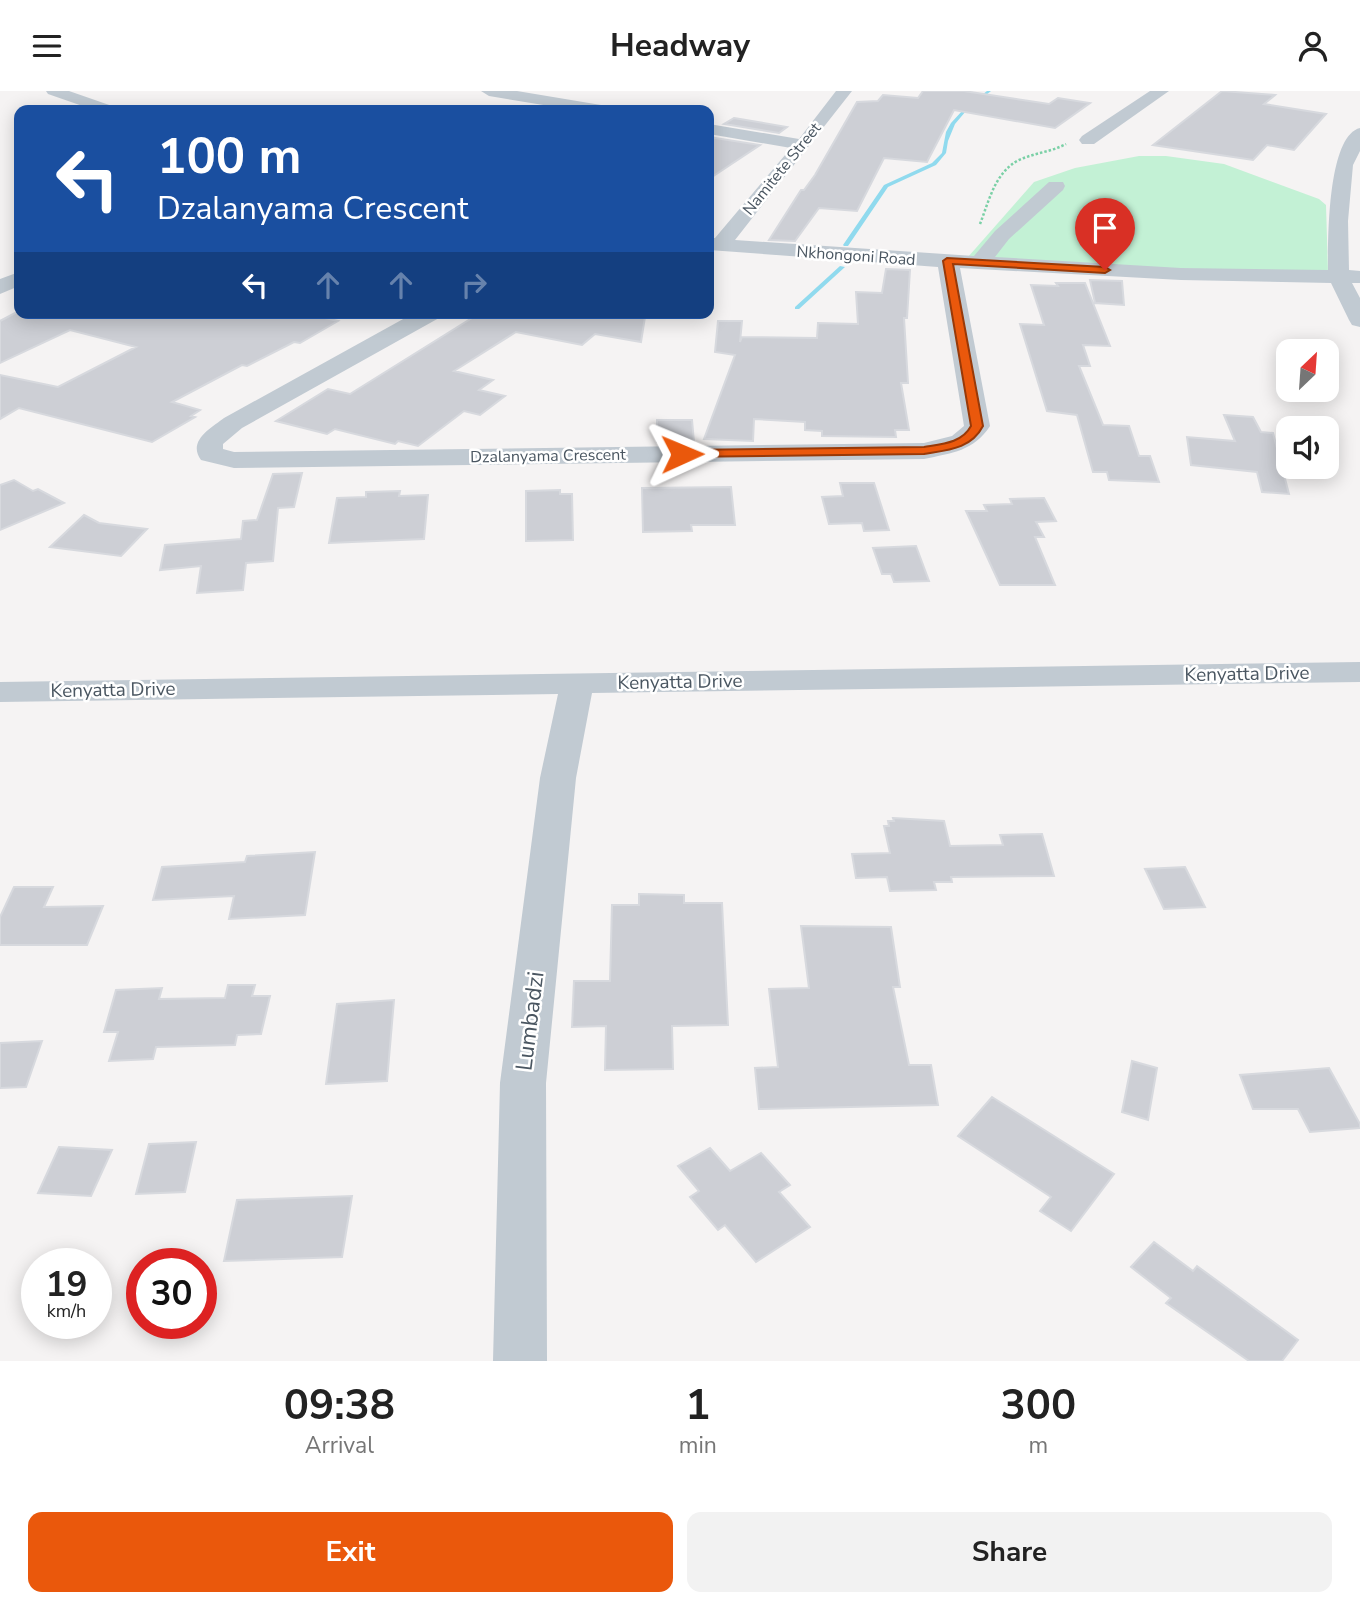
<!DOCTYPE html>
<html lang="en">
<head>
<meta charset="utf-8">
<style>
	:root { --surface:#fff; --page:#f2f2f2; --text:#222; --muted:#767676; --accent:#ea580c }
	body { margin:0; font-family:"Nunito Sans",sans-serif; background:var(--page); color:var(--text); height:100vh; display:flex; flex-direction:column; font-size:26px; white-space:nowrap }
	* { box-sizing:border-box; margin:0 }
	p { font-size:23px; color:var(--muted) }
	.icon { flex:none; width:38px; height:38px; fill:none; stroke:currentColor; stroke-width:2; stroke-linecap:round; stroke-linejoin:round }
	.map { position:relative; height:1270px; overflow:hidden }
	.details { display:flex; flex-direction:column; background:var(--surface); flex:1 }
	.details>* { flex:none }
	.hud { position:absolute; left:14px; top:14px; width:700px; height:214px; border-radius:14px; box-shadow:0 4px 18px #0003; background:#1a4fa0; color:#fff; overflow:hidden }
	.needle { width:46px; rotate:25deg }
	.controls { position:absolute; left:1276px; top:248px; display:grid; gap:14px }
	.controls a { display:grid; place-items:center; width:63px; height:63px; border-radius:14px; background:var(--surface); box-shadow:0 4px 18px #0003; font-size:35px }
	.speed { position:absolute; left:21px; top:1157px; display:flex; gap:14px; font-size:35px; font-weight:700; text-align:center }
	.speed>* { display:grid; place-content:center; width:91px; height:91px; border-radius:50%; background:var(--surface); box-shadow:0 4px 18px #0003; line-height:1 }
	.speed small { font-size:18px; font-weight:400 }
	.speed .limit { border:10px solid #d22; background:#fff; color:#111 }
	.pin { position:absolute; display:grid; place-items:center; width:60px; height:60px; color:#fff; margin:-72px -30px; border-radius:50% 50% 50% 0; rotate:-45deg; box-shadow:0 0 7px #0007 }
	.pin .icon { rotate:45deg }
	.me { position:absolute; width:77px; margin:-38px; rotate:89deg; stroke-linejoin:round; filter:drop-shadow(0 0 5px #0008) }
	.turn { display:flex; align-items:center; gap:24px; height:147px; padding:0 28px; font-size:32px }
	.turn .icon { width:91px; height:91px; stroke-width:2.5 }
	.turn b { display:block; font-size:49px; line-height:60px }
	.lanes { display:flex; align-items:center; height:66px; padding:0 28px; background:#0003; justify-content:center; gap:35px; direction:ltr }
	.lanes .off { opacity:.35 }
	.eta { display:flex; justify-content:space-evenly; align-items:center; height:119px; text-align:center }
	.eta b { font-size:42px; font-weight:700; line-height:49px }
	.button { display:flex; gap:14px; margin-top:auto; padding:14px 28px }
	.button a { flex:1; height:80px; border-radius:14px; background:var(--accent); color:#fff; font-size:28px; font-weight:700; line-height:80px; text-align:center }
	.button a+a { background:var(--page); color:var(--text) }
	header { display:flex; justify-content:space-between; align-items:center; height:91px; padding:0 28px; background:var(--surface); font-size:32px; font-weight:700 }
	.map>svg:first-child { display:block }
	.green { fill:#c3f1d5 }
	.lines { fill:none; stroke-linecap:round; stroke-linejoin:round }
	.stream { fill:#90daee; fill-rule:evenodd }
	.building { fill:#cdcfd5; stroke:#d7d9de; stroke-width:2 }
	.path { stroke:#7ad0a6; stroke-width:2.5; stroke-dasharray:2.5 2; stroke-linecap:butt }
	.minor { fill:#c1cad2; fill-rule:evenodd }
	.route { fill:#ea580c; stroke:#983908; stroke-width:2 }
	.labels { text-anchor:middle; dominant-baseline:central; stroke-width:5; stroke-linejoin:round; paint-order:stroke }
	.far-street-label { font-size:16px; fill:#4a5661; stroke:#fff }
	.street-label { font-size:19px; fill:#4a5661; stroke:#fff }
	.near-street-label { font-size:23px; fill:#4a5661; stroke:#fff }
</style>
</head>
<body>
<header><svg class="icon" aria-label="menu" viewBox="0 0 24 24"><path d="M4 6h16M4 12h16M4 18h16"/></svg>Headway<svg class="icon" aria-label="person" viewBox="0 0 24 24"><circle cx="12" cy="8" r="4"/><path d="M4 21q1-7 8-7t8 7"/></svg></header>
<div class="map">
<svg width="1360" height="1270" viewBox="0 0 1360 1270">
	<rect width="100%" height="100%" fill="#f5f3f3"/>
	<path class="green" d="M1139,65H1166L1224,73L1319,108L1326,114L1328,181L1155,177L968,166L1034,91L1075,77Z"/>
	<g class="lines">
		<path class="stream" d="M987,0H991L966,20L955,33L948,50L946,62L936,74L888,96L848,155H844L843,154L884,94L932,72L942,62L946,41L951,32L963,19Z
			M840,175L845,176L799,218H795V216Z"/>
	</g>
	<path class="building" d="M923,0H964L1049,13L1058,7L1090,12L1055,37L954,19L927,71L884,67L857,120L819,117L795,150L769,149L801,99H804L815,84L857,11L878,10L883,4L918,7Z
		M1222,0L1275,4L1264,13L1326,23L1294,59L1267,54L1253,69L1153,54Z
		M734,27L787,36L779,42L724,33Z
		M709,46L760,54L709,88Z
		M886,178L910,179L907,227H904L908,292H901L909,339H895L896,346L822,345V340L805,339V331L754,328L753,350L704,348L735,264L715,261L718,230H742L740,251L742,246L817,247L818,232L858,233L856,201L882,202Z
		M1090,189L1122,190L1124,214L1095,212Z
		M1056,192H1085L1110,255L1083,254L1090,275H1079L1103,334L1129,335L1139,365H1150L1159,391L1109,389L1107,381H1093L1077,324L1047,320L1020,233L1044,234L1031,194L1058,195Z
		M15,222H303L338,230L300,252L294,251L247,275L242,274L172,311L200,319L191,325L195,326L152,351L19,317L0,328V284L58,296L136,256L70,239L0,272V230Z
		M480,222L645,226L641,251L595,243L582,254L516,241L454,280L493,289L479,299L505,305L480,324L464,320L418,355L398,350L395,353L335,338L327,343L276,330L328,298L350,303Z
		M1224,324L1253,326L1261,341L1273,342L1289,403L1262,401L1257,381L1191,374L1187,346L1235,350Z
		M657,329H692L694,351H657Z
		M302,382L294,416L278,417L273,470L246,472L243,499L197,502L201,475L160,479L165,454L241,448L243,430L257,429L273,383Z
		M14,389L33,400L38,398L64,412L0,439V394Z
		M840,392H874L889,439L864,440L862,432L829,433L822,406L843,405Z
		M731,396L735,434H691L692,440L643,441L642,397Z
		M560,399V403H572L573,449L526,450V400Z
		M400,400L399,405L428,404L424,448L329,452L337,407L366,406V401Z
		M1044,407L1056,430L1036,431L1044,446H1035L1055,494H1000L966,420H987L984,414L1012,413L1010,408Z
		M84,424L99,432L147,438L121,465L50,456Z
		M916,455L929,490L894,491L891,483H882L873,457Z
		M893,727L944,730L950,755L1003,754L1000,744L1042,743L1054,785L951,786L952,791H934L936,799L890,800L887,786L856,787L852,763L890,762L884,735H889L888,730H894Z
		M315,761L305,824L229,828L234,805L153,809L162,776L245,771L247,765Z
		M1185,776L1205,816L1164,818L1145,778Z
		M14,796H53L44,816L103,815L87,854H0V826Z
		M639,803L684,804V812H722L728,934L672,935L673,978L605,979L606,935L572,936L574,890H610L612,814H639Z
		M801,835L891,836L900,896H893L909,974H931L938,1014L759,1018L755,977L778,976L769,898L809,897Z
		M228,894H255L252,905H270L261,943L237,944L235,954L156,956L153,968L109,970L118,941H104L116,899L162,897L159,908L225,907Z
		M394,909L387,990L326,993L337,913Z
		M42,950L26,996L0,997V952Z
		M1132,970L1157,977L1148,1029L1122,1021Z
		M1329,977L1360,1033V1037L1310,1041L1298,1018H1253L1240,984Z
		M992,1006L1114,1083L1071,1140L1040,1120L1051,1106L958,1045Z
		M196,1051L185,1101L136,1103L149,1053Z
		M59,1056L112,1059L91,1105L38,1102Z
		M710,1057L730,1080L761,1062L790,1094L779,1101L810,1136L756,1171L725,1134L718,1139L690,1106L699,1100L678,1075Z
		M352,1105L342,1166L224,1170L237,1109Z
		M1154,1151L1193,1180L1197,1175L1298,1249L1282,1270H1249L1166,1212L1171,1207L1131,1176Z"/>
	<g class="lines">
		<path class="path" d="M980,133C989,110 995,81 1019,69C1034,62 1051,61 1066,53"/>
		<path class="minor" d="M46,0H69L115,16L117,19H94L48,3Z
			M481,0H517L601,14L609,19H574L489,5Z
			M836,0H852L735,149L974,165L995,140L1049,91H1063L1065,95L1063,99L1009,148L995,166L1181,177L1328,179C1328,151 1327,45 1360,37V60L1353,74L1348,130L1349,179L1360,180V192H1352L1360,207V236L1352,234L1349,229L1331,192L1181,189L960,177L990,335C974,360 952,362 924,368L234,377L201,369C187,350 211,337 224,327L414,222H442L439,227L242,337L223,353V358L234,361L924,352L952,345L964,335L938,176L709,159V147H715L791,57L709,43V33L799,48Z
			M1150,0H1169L1094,53H1082L1079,49L1082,45Z
			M19,181V195L0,203V188Z
			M1360,571V591L592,602L576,687L546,992L547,1270H493L500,992L540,687L558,603L0,611V591Z"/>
	</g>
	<path class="route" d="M947,167L1105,176L1110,179L1105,182L953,173L983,335C971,358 948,359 924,363L677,366L676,363L682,359L924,356C942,353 962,352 971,335L943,170Z"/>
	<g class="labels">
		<g class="far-street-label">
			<text transform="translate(782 78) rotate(-51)">Namitete Street</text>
			<text transform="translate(856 165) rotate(4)">Nkhongoni Road</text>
			<text transform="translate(548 365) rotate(-1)">Dzalanyama Crescent</text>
		</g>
		<g class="street-label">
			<text transform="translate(1247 583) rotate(-1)">Kenyatta Drive</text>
			<text transform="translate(680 591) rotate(-1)">Kenyatta Drive</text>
			<text transform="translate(113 599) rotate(-1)">Kenyatta Drive</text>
		</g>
		<g class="near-street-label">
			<text transform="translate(530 930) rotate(-83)">Lumbadzi</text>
		</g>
	</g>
</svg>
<div class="controls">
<a><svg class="needle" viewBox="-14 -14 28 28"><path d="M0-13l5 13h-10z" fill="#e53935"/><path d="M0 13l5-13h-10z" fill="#767676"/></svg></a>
<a><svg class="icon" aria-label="sound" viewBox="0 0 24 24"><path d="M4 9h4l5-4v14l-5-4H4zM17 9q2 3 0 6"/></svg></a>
</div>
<div class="speed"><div>19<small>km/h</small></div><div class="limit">30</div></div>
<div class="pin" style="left:1105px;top:179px;background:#d93025"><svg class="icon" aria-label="arrive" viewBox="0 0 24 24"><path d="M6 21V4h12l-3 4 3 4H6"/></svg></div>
<svg class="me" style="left:682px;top:363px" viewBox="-20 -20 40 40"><path d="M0-17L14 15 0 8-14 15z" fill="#ea580c" stroke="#fff" stroke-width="4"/></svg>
<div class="hud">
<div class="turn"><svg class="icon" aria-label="left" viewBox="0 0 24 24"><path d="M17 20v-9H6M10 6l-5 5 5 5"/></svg><div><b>100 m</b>Dzalanyama Crescent</div></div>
<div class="lanes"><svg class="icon" aria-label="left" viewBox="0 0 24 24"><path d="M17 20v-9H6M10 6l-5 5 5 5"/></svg><svg class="icon off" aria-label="ahead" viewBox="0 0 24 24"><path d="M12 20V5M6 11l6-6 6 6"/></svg><svg class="icon off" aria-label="ahead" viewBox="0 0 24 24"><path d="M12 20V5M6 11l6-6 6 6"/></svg><svg class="icon off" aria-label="right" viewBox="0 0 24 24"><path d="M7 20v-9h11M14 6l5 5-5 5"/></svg></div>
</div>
</div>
<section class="details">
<div class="eta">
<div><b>09:38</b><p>Arrival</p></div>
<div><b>1</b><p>min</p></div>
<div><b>300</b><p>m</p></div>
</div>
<div class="button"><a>Exit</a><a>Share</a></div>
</section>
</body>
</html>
